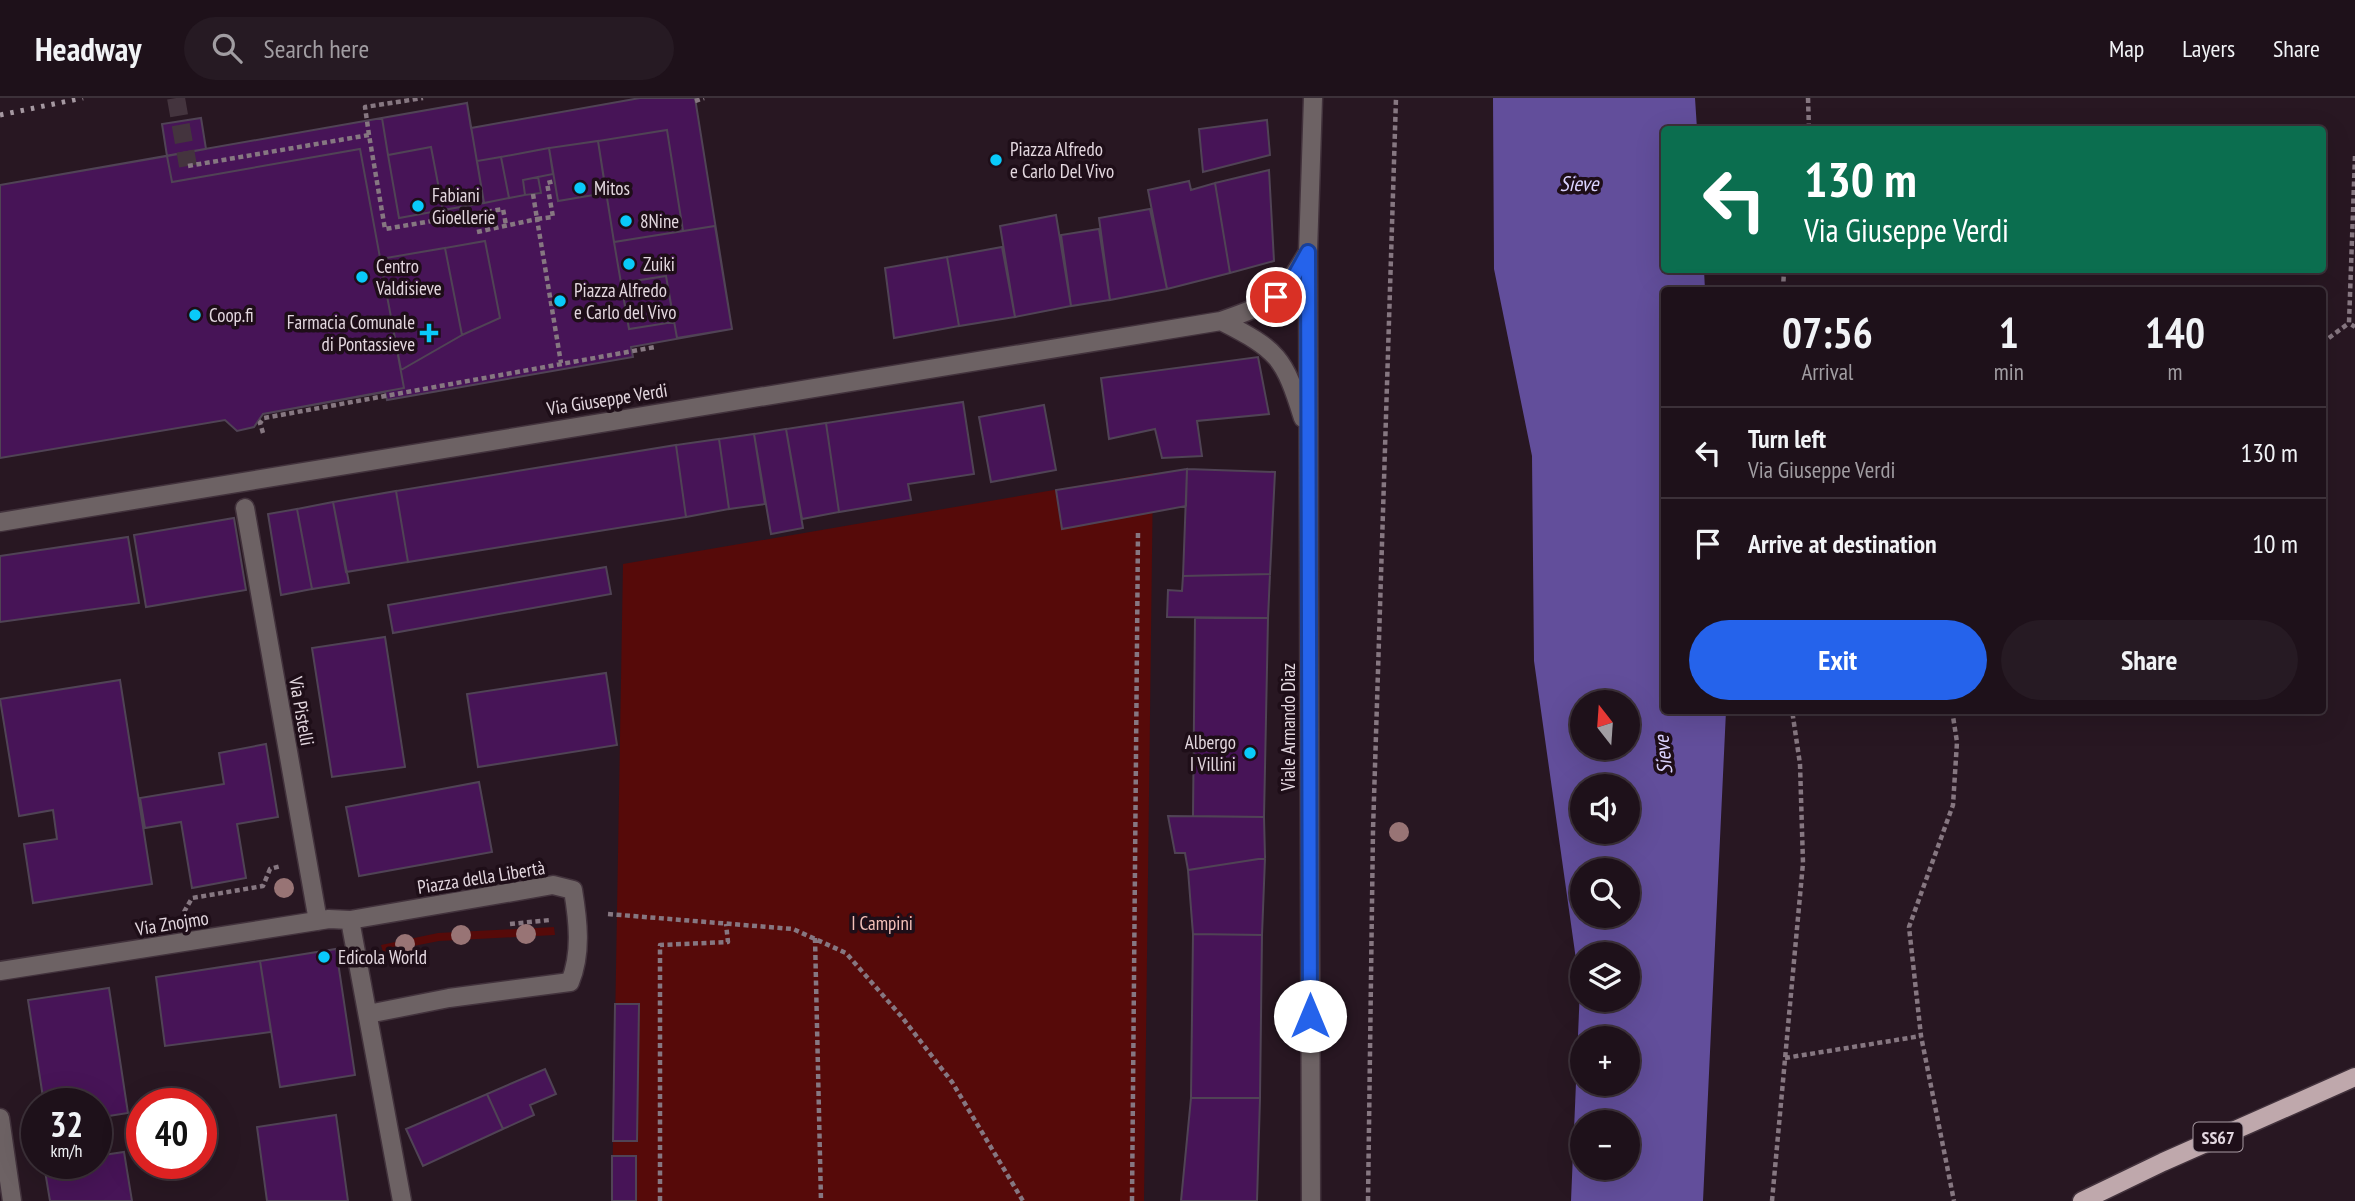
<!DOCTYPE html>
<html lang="en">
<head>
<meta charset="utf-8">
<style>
	:root { --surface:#1e111a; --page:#261a23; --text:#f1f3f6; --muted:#a19da2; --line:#3c3139; --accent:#2563eb }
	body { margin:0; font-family:"PT Sans Narrow",sans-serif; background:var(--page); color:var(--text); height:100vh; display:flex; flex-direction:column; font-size:26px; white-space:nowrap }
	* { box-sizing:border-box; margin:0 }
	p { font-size:23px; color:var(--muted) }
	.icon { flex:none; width:38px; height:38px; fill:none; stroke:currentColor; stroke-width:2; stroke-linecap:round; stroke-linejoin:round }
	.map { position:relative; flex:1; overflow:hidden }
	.sheet { position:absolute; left:1661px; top:189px; width:665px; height:427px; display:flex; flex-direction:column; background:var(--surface); border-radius:7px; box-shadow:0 7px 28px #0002,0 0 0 2px var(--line) }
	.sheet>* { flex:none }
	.banner { position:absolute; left:1661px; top:28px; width:665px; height:147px; border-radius:7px; box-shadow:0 7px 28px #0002,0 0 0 2px var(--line); background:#0b6e4f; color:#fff; overflow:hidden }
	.needle { width:46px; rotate:343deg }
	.buttons { position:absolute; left:1570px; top:592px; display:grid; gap:14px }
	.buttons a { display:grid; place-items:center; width:70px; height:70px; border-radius:50%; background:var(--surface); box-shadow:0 7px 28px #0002,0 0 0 2px var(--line); font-size:35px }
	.speed { position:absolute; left:21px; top:990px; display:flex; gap:14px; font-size:35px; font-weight:700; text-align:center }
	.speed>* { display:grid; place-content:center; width:91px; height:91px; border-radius:50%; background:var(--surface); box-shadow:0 7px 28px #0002,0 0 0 2px var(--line); line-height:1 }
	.speed small { font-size:18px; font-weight:400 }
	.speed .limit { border:10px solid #d22; background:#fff; color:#111 }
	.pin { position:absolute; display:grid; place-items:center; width:60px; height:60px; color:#fff; margin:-30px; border:4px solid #fff; border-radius:50%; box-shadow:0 2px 7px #0007 }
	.me { position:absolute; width:77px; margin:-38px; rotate:0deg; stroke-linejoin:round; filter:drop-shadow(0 0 5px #0008) }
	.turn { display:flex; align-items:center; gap:24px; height:147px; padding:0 28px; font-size:32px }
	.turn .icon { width:91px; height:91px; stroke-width:2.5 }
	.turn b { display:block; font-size:49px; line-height:60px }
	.eta { display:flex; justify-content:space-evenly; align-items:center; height:119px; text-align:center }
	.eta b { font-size:42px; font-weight:800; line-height:49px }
	.button { display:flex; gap:14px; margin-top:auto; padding:14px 28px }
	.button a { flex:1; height:80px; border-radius:42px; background:var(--accent); color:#fff; font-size:28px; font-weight:800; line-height:80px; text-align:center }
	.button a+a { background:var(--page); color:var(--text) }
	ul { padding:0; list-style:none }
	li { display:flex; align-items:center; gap:21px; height:91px; padding:0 28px; border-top:2px solid var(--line) }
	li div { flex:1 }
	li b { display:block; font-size:26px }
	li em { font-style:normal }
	header { display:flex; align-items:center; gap:42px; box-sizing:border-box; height:98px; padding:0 35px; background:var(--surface); border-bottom:2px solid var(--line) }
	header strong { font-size:33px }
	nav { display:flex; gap:38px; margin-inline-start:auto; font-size:24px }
	.search { width:490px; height:63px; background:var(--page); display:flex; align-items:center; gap:18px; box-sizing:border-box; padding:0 24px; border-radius:38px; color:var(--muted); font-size:26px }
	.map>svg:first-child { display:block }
	.green { fill:#560a09 }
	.water { fill:#624e9b; fill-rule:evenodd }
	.building { fill:#471457; stroke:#504355; stroke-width:2 }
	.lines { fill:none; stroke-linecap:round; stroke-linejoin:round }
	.minor-tunnel { stroke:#44343e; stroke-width:18; stroke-dasharray:18 9; stroke-linecap:butt }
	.minor-casing { stroke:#42323c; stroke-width:21 }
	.major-casing { stroke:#42323c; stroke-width:21 }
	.path { stroke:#867781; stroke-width:4.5; stroke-dasharray:5 3.5; stroke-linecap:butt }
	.minor { stroke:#6d6264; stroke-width:18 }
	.major { stroke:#bfa8ac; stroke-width:18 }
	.rail { stroke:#a598a1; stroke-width:5; stroke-dasharray:3.5 7; stroke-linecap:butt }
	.tree { fill:#987475 }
	.route-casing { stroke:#184099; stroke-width:18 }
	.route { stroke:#2563eb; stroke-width:12 }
	.poi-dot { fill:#09cafa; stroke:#1e0e18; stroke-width:2.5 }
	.labels { text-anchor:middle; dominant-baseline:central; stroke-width:7; stroke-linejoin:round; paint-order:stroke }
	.shield { fill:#1e0e18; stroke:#a89ba3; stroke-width:2 }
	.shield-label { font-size:18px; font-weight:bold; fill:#e3d7df }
	.poi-label { font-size:19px; fill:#e3d7df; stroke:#1e0e18; text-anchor:start }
	.street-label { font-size:19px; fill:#e3d7df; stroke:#1e0e18 }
	.park-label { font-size:19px; fill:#f4c0b9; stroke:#1e0e18 }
	.water-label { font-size:21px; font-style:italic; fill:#dbd3ff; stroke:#1e0e18 }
</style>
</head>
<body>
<header>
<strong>Headway</strong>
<div class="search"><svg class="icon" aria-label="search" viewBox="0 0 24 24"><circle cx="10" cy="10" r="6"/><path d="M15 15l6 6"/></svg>Search here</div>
<nav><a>Map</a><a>Layers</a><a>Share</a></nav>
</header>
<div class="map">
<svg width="2355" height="1103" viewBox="0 0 2355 1103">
	<rect width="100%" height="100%" fill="#281722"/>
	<path class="green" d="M1153,375L1144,1103H612L623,466Z
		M554,829L555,837L439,843L383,854L381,847L438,835Z"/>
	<path class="water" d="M1493,0H1695L1697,31L1664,32V172H1704L1705,192H1664V612L1726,613L1703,1103H1571L1580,890L1534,563L1532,358L1494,171ZM1582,604H1628V649H1582ZM1582,688H1628V733H1582ZM1582,772H1628V817H1582ZM1582,856H1628V901H1582ZM1582,940H1628V985H1582ZM1582,1024H1628V1069H1582Z"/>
	<path class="building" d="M640,0H695L732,231L631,249L633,259L387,302L385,294L263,316L254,329L237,333L225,322L0,360V87L467,5L471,30Z
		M467,5L484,105L443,112L431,49L388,57L382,20Z
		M201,20L206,51L167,58L162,26Z
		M1267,22L1270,57L1203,74L1199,31Z
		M667,32L683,133L614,144L598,43Z
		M598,43L606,95L558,103L549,50Z
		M431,49L443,112L399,120L388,57Z
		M549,50L553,76L523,82L525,97L509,100L501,59Z
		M360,51L404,290L263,316L254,329L237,333L225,322L0,360V87L167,58L172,84Z
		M501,59L509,100L484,105L477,63Z
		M1269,72L1274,163L1230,175L1215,85Z
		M538,79L541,95L525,97L523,82Z
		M1189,83L1191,92L1215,85L1230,175L1167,191L1148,92Z
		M1150,111L1167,191L1110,202L1099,120Z
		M1056,117L1071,208L1015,219L1000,128Z
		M715,128L732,231L677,240L666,178L621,185L614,144Z
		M1099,131L1110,202L1071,208L1061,137Z
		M485,143L500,220L462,237L445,150Z
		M1002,149L1015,219L959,228L947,159Z
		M445,150L462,237L401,272L380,161Z
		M947,159L959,228L894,240L885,170Z
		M666,178L674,224L629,231L621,185Z
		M1258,259L1269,316L1197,323L1202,358L1162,360L1155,331L1109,341L1101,280Z
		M963,304L974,376L908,386L911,402L839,414L826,325Z
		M1044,307L1056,372L991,384L979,319Z
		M826,325L839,414L802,421L786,331Z
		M786,331L803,430L771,436L754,336Z
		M754,336L765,406L729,411L719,341Z
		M719,341L729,411L686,419L676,347Z
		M676,347L686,419L408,464L396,393Z
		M1187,371L1275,374L1270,476L1183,478Z
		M1187,371L1186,408L1062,431L1056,392Z
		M396,393L408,464L346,474L333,404Z
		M333,404L349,485L312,491L297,411Z
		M297,411L312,491L281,497L268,416Z
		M234,420L246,492L146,509L134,437Z
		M128,439L139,505L0,524V458Z
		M606,469L611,496L393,535L388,507Z
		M1270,476L1268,520L1167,519L1168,492L1182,493L1183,478Z
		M1195,520H1268L1264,719L1193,718Z
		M385,539L405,669L332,679L312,550Z
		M606,575L617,647L478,669L467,596Z
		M120,582L152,786L33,805L24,746L57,741L53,712L19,718L0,601Z
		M266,646L278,719L237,726L246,780L192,790L181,724L145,730L140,700L224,686L219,655Z
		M479,684L492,754L359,778L346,709Z
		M1168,718L1264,719L1265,760L1188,772L1185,755H1175Z
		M1265,760L1262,837L1193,836L1188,772Z
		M1193,836L1262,837L1260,1000H1191Z
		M336,851L355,977L280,989L260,863Z
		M260,863L271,934L165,948L156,879Z
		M109,890L128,1015L96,1020V1006H44L28,902Z
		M615,906H639L637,1043H613Z
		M545,971L556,996L530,1007L534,1017L503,1031L487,996Z
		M487,996L503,1031L423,1068L406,1031Z
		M1191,1000H1260L1257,1103H1181Z
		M336,1017L348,1103H267L257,1029Z
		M124,1054L132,1103H50L44,1067L96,1066V1058Z
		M612,1058H636V1103H612Z"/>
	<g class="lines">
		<path class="minor-tunnel" d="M176,0L188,68"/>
		<defs>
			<path id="minor" d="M1221,223C1278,252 1284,259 1303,320
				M245,410L318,823
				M0,424L1221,223C1272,205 1281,201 1308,154
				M350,822L402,1103
				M0,873L329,821L350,822L553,787L573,792C578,822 582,855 570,884L449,900L368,916
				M0,1020L12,1103
				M1311,1103L1308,154L1313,0"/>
			<path id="major" d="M2082,1103L2163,1064L2355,979"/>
		</defs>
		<use href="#minor" class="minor-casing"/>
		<use href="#major" class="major-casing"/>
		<path class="path" d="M1808,0L1809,32
			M695,3L704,0
			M369,37L365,9L423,0
			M2355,58L2349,225L2355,229
			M188,68L369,37L385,131L503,111L506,127
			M533,96L537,121L553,119L547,85L555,83
			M477,134L537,121L561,265
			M1783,192L1784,172
			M2322,245L2349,225
			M263,335L260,325L264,320L655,249
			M1952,612L1957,644L1953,707L1909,829L1921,938L1954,1103
			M184,814L192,800L263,788L270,771L281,768
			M608,816L793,831L846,855L901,918L952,984L1023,1103
			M510,826L550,822
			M815,840L821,1103
			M1785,960L1921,938
			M660,1103V847L728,844L726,826
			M1132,1103L1138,433
			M1368,1103L1373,732L1396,0
			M1772,1103L1803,765L1800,666L1792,612"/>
		<use href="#minor" class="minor"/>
		<use href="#major" class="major"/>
		<path class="rail" d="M0,17L83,0"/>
	</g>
	<g class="tree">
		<circle cx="1399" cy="734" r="10"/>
		<circle cx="284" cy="790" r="10"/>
		<circle cx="526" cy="836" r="10"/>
		<circle cx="461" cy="837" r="10"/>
		<circle cx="405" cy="846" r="10"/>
	</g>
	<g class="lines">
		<defs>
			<path id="route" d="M1276,199L1288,190L1308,154L1310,918"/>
		</defs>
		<use href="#route" class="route-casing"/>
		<use href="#route" class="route"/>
	</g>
	<g class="poi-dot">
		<circle cx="996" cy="62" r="7"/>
		<circle cx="580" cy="90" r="7"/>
		<circle cx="418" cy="108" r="7"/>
		<circle cx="626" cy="123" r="7"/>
		<circle cx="629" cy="166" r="7"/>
		<circle cx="362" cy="179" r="7"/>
		<circle cx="560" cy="203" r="7"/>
		<circle cx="195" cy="217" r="7"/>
		<path d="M425.5 224.5h7v7h7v7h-7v7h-7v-7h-7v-7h7z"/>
		<circle cx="1250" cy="655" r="7"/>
		<circle cx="324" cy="859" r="7"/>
	</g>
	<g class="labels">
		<rect class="shield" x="2193.5" y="1024.5" width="49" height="29" rx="5"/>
		<g class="shield-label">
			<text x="2218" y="1039">SS67</text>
		</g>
		<g class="poi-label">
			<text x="1010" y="51">Piazza Alfredo<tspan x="1010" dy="22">e Carlo Del Vivo</tspan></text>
			<text x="594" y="90">Mitos</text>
			<text x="432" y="97">Fabiani<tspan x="432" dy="22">Gioellerie</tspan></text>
			<text x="640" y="123">8Nine</text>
			<text x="643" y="166">Zuiki</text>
			<text x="376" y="168">Centro<tspan x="376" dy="22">Valdisieve</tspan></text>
			<text x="574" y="192">Piazza Alfredo<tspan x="574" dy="22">e Carlo del Vivo</tspan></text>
			<text x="209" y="217">Coop.fi</text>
			<text x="415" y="224" text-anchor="end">Farmacia Comunale<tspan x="415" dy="22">di Pontassieve</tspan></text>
			<text x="1236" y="644" text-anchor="end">Albergo<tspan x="1236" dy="22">I Villini</tspan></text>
			<text x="338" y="859">Edicola World</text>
		</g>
		<g class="street-label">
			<text transform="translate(607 301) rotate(-9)">Via Giuseppe Verdi</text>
			<text transform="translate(302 613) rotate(80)">Via Pistelli</text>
			<text transform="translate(1288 629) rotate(-90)">Viale Armando Diaz</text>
			<text transform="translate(481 779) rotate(-9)">Piazza della Libertà</text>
			<text transform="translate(172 825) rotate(-9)">Via Znojmo</text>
		</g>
		<g class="park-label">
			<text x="882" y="825">I Campini</text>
		</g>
		<g class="water-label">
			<text x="1579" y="85">Sieve</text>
			<text transform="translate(1663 657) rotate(-96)">Sieve</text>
		</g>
	</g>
</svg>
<div class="buttons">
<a><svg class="needle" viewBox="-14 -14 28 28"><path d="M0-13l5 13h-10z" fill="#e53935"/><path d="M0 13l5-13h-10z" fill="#a19da2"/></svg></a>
<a><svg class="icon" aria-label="sound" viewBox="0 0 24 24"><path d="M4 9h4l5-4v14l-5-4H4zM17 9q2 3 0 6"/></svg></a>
<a><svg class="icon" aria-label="search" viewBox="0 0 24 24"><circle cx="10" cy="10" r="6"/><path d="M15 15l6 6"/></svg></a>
<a><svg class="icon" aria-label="layers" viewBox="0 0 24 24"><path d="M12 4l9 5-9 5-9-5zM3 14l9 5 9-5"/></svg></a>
<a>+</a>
<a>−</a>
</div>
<div class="speed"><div>32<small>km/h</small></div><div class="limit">40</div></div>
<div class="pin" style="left:1276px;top:199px;background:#d93025"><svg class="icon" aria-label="arrive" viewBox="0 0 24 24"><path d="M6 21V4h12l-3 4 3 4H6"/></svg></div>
<svg class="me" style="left:1310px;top:918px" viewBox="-20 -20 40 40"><circle r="19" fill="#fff"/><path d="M0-13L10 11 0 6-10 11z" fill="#2563eb"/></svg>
<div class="banner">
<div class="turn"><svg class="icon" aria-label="left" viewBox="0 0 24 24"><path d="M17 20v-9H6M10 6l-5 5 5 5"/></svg><div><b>130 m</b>Via Giuseppe Verdi</div></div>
</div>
<section class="sheet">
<div class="eta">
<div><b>07:56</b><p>Arrival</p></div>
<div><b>1</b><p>min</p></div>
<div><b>140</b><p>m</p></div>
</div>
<ul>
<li><svg class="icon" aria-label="left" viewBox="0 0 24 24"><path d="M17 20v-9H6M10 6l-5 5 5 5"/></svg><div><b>Turn left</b><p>Via Giuseppe Verdi</p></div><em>130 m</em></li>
<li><svg class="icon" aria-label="arrive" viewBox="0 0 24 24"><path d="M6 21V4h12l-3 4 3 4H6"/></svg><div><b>Arrive at destination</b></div><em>10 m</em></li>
</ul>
<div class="button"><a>Exit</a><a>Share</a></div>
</section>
</div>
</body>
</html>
